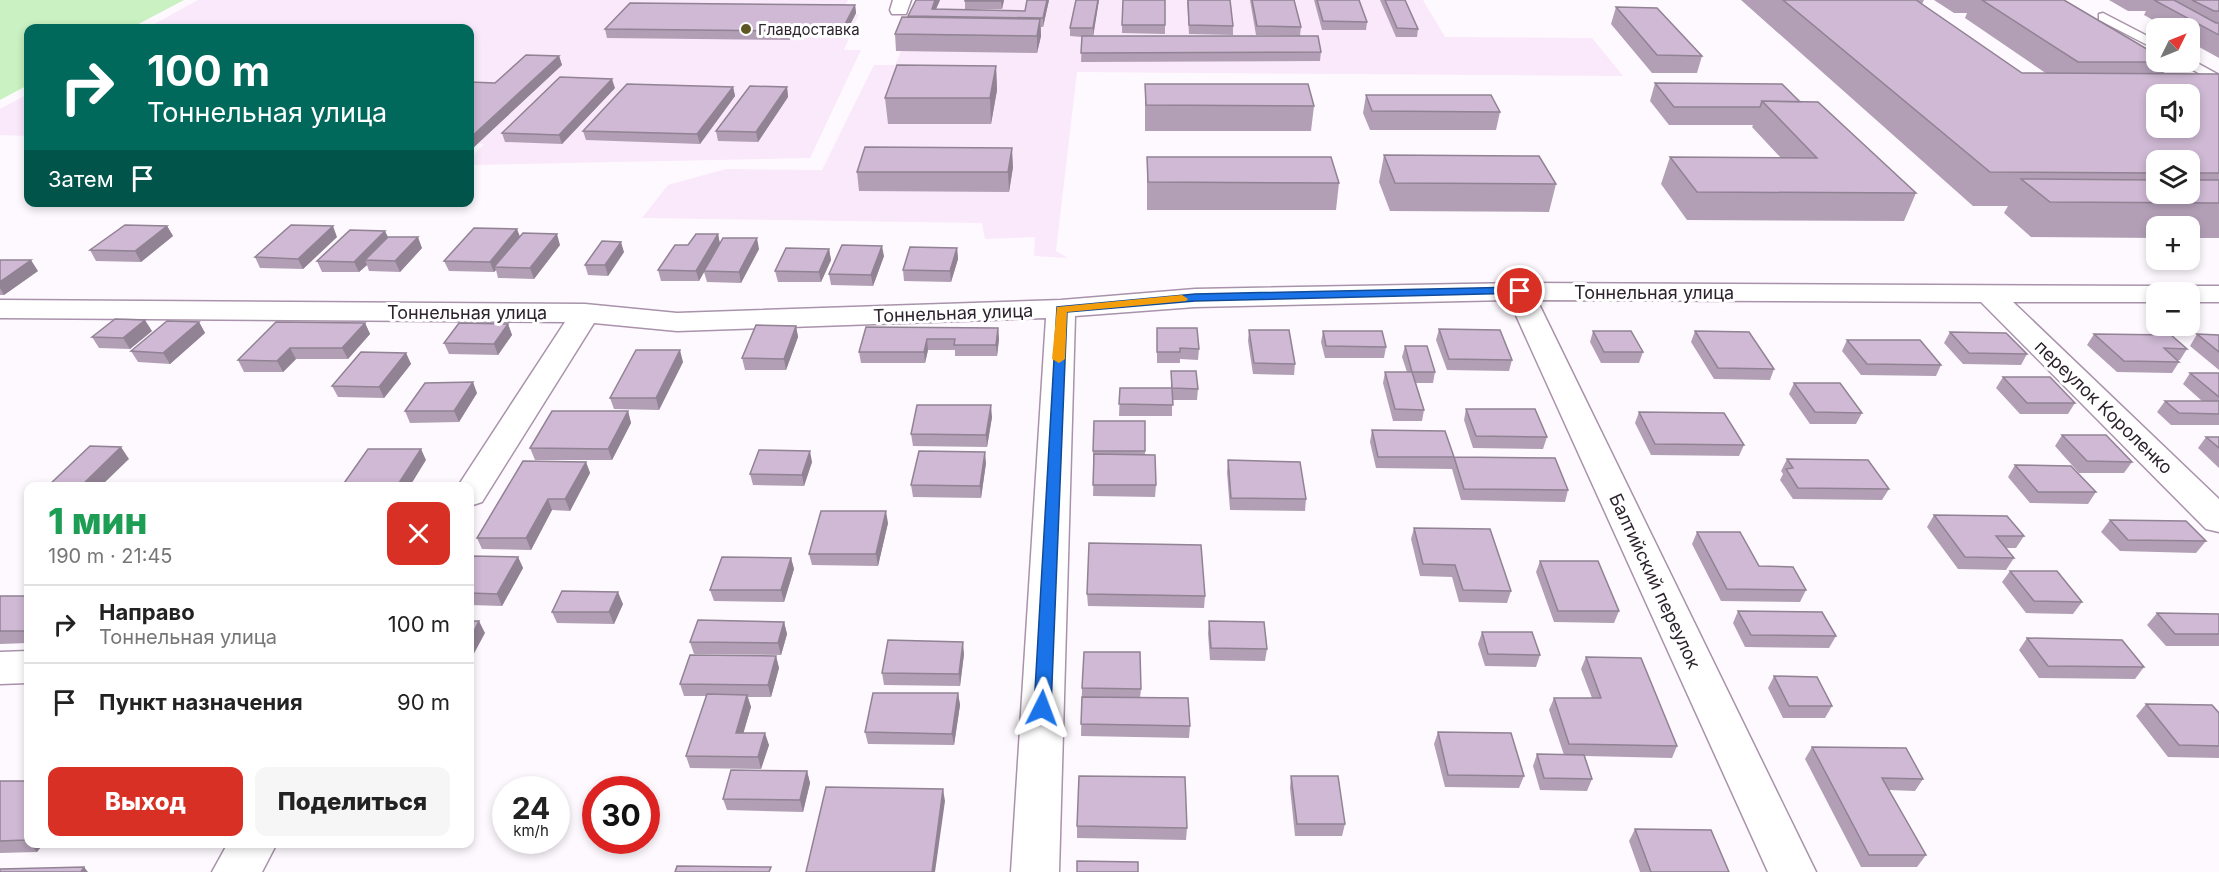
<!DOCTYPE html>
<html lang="ru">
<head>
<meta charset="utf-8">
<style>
	:root { --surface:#fff; --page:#f6f6f6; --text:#222; --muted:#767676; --line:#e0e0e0; --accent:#d93025 }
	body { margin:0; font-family:Inter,sans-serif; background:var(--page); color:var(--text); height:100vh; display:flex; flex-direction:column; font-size:22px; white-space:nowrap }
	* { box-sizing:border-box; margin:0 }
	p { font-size:20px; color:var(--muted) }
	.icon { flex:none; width:33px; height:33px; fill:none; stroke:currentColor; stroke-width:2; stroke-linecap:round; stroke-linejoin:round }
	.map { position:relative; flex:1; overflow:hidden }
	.sheet { position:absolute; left:24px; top:482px; width:450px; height:366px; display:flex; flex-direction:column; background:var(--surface); border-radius:12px; box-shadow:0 3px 9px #0003 }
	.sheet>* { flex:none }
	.hud { position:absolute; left:24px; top:24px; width:450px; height:183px; border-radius:12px; box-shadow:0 3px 9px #0003; background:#00695c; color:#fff; overflow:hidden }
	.needle { width:39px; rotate:47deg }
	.controls { position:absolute; left:2146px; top:18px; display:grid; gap:12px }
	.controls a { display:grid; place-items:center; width:54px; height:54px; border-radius:12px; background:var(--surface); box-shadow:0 3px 9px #0003; font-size:30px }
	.speed { position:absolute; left:492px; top:776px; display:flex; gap:12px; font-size:30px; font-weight:700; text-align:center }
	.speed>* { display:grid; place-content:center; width:78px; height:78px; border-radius:50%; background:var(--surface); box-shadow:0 3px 9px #0003; line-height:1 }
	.speed small { font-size:15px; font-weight:400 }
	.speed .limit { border:9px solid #d22; background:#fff; color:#111 }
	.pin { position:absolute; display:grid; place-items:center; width:51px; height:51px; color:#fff; margin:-26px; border:3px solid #fff; border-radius:50%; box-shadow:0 2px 6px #0007 }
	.me { position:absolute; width:66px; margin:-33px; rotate:3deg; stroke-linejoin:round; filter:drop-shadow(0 0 4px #0008) }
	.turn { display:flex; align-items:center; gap:21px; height:126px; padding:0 24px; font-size:27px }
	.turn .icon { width:78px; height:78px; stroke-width:2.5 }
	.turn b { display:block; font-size:42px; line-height:51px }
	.then { display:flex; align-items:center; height:57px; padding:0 24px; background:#0003; gap:12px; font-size:22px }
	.round { display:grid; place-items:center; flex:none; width:63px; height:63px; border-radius:12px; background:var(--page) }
	.overview { display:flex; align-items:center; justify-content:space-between; height:102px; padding:0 24px }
	h1 { font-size:36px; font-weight:800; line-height:45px; color:#1e9e55 }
	.action { display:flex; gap:12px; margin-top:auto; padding:12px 24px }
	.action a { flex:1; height:69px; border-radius:12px; background:var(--accent); color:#fff; font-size:24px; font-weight:800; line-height:69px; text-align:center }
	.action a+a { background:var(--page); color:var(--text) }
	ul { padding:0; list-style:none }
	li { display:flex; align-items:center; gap:18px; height:78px; padding:0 24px; border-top:2px solid var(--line) }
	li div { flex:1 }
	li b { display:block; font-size:22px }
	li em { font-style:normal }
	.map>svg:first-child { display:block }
	.built { fill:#fae8fb }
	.green { fill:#c9f1c1 }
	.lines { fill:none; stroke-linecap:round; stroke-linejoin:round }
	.lane-casing { stroke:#a992ab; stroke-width:3 }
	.street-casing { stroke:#a992ab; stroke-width:3 }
	.lane { fill:#fff; fill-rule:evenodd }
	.street { fill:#fff; fill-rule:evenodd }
	.wall { fill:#b29fb6; fill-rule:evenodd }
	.shaded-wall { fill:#918294 }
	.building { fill:#cfb9d4; stroke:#918294; stroke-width:1.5; fill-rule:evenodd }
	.route { fill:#1a73e8; stroke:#114b97; stroke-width:1.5 }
	.slow { fill:#f59e0b }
	.poi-dot { fill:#5f5723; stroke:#fff; stroke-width:2 }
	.labels { text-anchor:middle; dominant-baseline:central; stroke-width:6; stroke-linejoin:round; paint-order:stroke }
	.far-poi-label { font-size:15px; fill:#2c232d; stroke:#fff; text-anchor:start }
	.street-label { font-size:18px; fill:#2c232d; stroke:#fff }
</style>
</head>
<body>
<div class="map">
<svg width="2219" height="872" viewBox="0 0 2219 872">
	<rect width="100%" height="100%" fill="#fef9fe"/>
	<path class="built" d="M198,0H848L840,14H859L844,50H861L810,158L470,165V158L484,144L470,143V28H147Z
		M923,0H1423L1445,37L1592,38L1623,76L1077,72L1056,251L1068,258L1034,256L1035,237L985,239L982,223L642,218L668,185L726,169L822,170L874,65H895Z
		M28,94V136L0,135V109Z"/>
	<path class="green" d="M0,0H184L131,28H28V85L0,100Z"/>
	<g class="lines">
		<defs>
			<path id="lane" d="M2103,13L2157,41V50L2099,20V14Z
				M2190,59L2219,75V84L2178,62H2190Z"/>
			<path id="street" d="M893,0H911L906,14H892L890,10Z
				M1519,283L2157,286L2167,288L2170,292H2157V302H2013L2219,499V532L2206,529L1981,302L1537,300L1816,872H1768L1509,300L1195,307L1075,316L1059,872H1011L1046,318L677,331L594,323L482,502L470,506V486H458L565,322L0,318V300L585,304L677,313L1061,300L1195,289Z
				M2190,286H2219V302H2190V292H2177L2180,288Z
				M28,651V683L0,684V652Z
				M228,843H277L262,872H212Z"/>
		</defs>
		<use href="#lane" class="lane-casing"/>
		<use href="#street" class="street-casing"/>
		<use href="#lane" class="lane"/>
		<use href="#street" class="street"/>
	</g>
	<path class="wall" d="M916,0H940L936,9L1025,11L1049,0L1043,27H1041V36L1037,53L896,51L895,34L908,17Z
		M965,0H1004L1002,9H965Z
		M1076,0H1099L1093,36L1321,52L1320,61L1081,62L1082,37L1070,36V28Z
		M1165,0V34L1122,33V25Z
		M1187,0H1230L1233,26V35L1189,34Z
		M1250,0H1294L1301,27L1300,36L1256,35Z
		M1314,0H1359L1367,22L1366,30H1322Z
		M1380,0H1405L1418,29L1417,37H1396Z
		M1741,0H1924L1922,4L2022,73L2047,74L1965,18L1967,13H1954L1934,0H2064L2170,62L2163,74H2219V238H2190V226H2157V238L2031,237L2004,213L2008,206H1973ZM2157,160H2190V194H2157Z
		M2109,0H2219V58L2190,42V28H2167L2144,15L2146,11H2128Z
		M855,5L856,13L845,35L793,34L790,40L607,38L605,29Z
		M1616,7L1702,56L1697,73H1652L1611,24Z
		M559,56L562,65L474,147H470V82L495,83Z
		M996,66L997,90L991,124H888L885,98Z
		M1655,83L1800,102L1916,193L1904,221L1687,220L1661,184L1670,157L1781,158L1752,127L1753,125H1669L1650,101Z
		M1145,84L1314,106L1311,131H1145Z
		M733,87L735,96L700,144L586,140L583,131Z
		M787,87L788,97L758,142L718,141L716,131Z
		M615,88L562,144L505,142L502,133Z
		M1366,95L1500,112L1496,130H1370L1363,113Z
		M1384,155L1556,184L1549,212L1390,211L1379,182Z
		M1147,157L1339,183L1336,210H1147Z
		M1013,167L1009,192L859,191L857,172Z
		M167,226L173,236L141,262L96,261L90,250Z
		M718,234L720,244L759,249L741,283L707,282L704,272L699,281H661L658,270L688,245Z
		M337,237L303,269L260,268L255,257Z
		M388,237L422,248L400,272L369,271L367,265L359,272H322L317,261Z
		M520,237L560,245L534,279L498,278L496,270L494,272L449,271L444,261Z
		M957,248L958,259L951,282L904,281L903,270Z
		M829,249L831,260L821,282H778L775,271Z
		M624,252L608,276L588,275L585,265Z
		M884,256L873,286L831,285L829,274Z
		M0,260L38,271L4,295H0Z
		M199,322L205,333L170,364L138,362L131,351Z
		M365,323L370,334L348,359H296L283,372H244L238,360Z
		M508,324L512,335L498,355L449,354L444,343Z
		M796,326L798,337L786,370H745L742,358Z
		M866,327L998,328L999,339L997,356H955V350H928L925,363H861L859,352Z
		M1157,328L1199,349L1198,360L1180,359V363H1157Z
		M1439,329L1512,360L1509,371L1447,370L1436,340Z
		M1249,330L1295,364L1294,375L1253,374L1248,341Z
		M152,331L130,349L99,348L92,337Z
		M1323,331L1386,347L1384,358H1325L1321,342Z
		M1593,331L1643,352L1639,363H1601L1590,342Z
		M1695,331L1774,369L1770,380L1714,379L1691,342Z
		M1950,332L2027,354L2021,365L1963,364L1944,343Z
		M2094,334L2187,349L2180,360H2177L2179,362L2172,373L2117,372L2087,345Z
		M2197,334L2219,335V370L2190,346Z
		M1847,340L1941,365L1936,376L1861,375L1842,351Z
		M1405,346L1435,372L1433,383H1416L1424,410L1422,421H1393L1383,383L1385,372H1407L1402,357Z
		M406,353L411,364L384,398L338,397L332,386Z
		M683,362L659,410L614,409L610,398Z
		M1171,371L1198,389L1197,400H1172V416H1119L1120,388H1171Z
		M2190,373H2219V425H2171L2157,412L2165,401H2202L2183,384Z
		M2003,377L2075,403L2068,414H2020L1996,388Z
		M1794,383L1862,413L1856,424H1810L1789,394Z
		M477,393L459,422L410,423L405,411Z
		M1466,409L1547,437L1543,449L1473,448L1464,420Z
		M628,411L631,423L612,460H535L530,448Z
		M1639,412L1744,445L1739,456L1651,455L1635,423Z
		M992,417L987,447L913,446L911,434Z
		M1145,421V455L1156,485L1155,497L1093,496L1094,462H1093V451Z
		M1372,430L1454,457L1452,469L1376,468L1370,442Z
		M2062,435L2132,462L2124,473H2079L2055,446Z
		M2206,437H2219V468L2198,448Z
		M1454,457L1568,490L1565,502L1461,500L1452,469Z
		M1787,459L1889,489L1882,500L1793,499L1780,480L1783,474L1781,471Z
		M1228,460L1306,499L1305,511L1230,510L1227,472Z
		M586,462L590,473L570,511L552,510L531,550L482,549L477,538Z
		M812,462L804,486L753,485L750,474Z
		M986,463L981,498L913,497L911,485Z
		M2015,465L2096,492L2088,504L2030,503L2008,477Z
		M1934,515L2024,536L2016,548H2006L2014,558L2006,570L1958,569L1927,527Z
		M2110,520L2206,541L2196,553L2120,551L2101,532Z
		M888,523L878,566L812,565L809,554Z
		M1414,528L1511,591L1507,603L1459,602L1452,577L1420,576L1411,539Z
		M1697,532L1759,566L1806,590L1800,602L1721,601L1692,544Z
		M470,556L518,557L523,568L502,606L470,605Z
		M791,558L794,569L784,602L714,601L710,590Z
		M1540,561L1619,611L1614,623L1554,622L1536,572Z
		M2010,571L2082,602L2073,614L2026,613L2002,582Z
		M1087,594L1205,596L1204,608L1088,606Z
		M0,596H28V643L0,644Z
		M623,604L614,624L557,623L552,612Z
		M1738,611L1836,636L1829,648L1745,647L1733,623Z
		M2157,613L2219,614V646H2166L2147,625Z
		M1209,621L1267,649L1265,661L1210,660L1208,633Z
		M784,622L787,634L781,655L694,654L690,642Z
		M1482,632L1540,655L1536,667L1485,666L1478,644Z
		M2027,638L2144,667L2135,679L2039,678L2019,650Z
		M964,654L960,686L884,685L882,673Z
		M776,656L779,668L771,697H748L751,707L743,733L769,745L761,769L690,768L686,756L706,696H684L680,684Z
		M1586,657L1677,746L1672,758L1585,756L1592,779L1587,791L1540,790L1533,766L1537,754L1564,755L1549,710L1554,698H1592L1581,669Z
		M1774,676L1832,706L1825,718H1783L1768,688Z
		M1082,688L1141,689L1140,698L1190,726L1189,738L1081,736Z
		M958,693L960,705L954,745L868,744L865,732Z
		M2146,704L2219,713V758L2168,757L2136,716Z
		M1438,732L1524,776L1519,788L1445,787L1434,744Z
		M1812,747L1923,779L1915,791L1889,790L1926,855L1917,867H1861L1805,759Z
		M807,771L810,783L803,812L727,810L723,799Z
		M1291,776L1345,824L1342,836H1295L1290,788Z
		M0,781L28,843H44L37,852L0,853Z
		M1077,826L1187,828L1186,840L1077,838Z
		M1635,829L1729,872H1640L1629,841Z"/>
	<path class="shaded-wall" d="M935,0H940L932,18V9Z
		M1001,0H1004L1002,9L1001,1Z
		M1047,0H1049L1043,27V18Z
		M1098,0H1099L1093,37V28Z
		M855,5L856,13L845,35L844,26Z
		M1040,19L1041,36L1037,53V36Z
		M792,26L793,34L790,40L789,31Z
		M559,56L562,65L474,147L471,138Z
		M996,66L997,90L991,124L990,98Z
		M612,79L615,88L562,144L559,135Z
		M733,87L735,96L700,144L697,134Z
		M787,87L788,97L758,142L756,132Z
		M1012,148L1013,167L1009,192L1008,172Z
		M167,226L173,236L141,262L135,251Z
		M333,226L337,237L303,269L298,259Z
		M517,229L521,239L494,267L496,270L494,272L490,262Z
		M385,231L390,241L365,260L367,265L359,272L354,262Z
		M557,234L560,245L534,279L530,268Z
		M718,234L720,244L699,281L696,271Z
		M418,237L422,248L400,272L395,261Z
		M757,238L759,249L741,283L739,272Z
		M621,242L624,252L608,276L605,265Z
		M882,246L884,256L873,286L871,275Z
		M957,248L958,259L951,282L950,271Z
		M829,249L831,260L821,282L819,272Z
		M31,260L38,271L4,295L0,288V282Z
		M145,320L152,331L130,349L123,338Z
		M199,322L205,333L170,364L163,353Z
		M365,323L370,334L348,359L342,348Z
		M508,324L512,335L498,355L494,344Z
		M796,326L798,337L786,370L784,359Z
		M998,328L999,339L997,356L996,345Z
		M927,339L928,350L925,363L924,352Z
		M290,348L296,359L283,372L277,361Z
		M680,350L683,362L659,410L656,398Z
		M406,353L411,364L384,398L379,387Z
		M473,382L477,393L459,422L454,411Z
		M991,405L992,417L987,447L986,435Z
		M628,411L631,423L612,460L608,449Z
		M121,447L129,459L101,486H81Z
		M421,449L426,460L410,486H397Z
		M810,451L812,462L804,486L802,475Z
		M985,452L986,463L981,498L980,486Z
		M586,462L590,473L570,511L565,499Z
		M548,499L552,510L531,550L526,538Z
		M886,511L888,523L878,566L876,554Z
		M518,557L523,568L502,606L497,594Z
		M791,558L794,569L784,602L781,590Z
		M618,592L623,604L614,624L609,612Z
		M479,621L485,633L470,661V639Z
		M784,622L787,634L781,655L778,643Z
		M963,642L964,654L960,686L959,674Z
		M776,656L779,668L771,697L768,685Z
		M958,693L960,705L954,745L952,734Z
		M747,695L751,707L740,745L736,733Z
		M765,733L769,745L761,769L758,757Z
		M807,771L810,783L803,812L800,800Z
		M943,789L945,801L935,872H932Z
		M28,837V843H44L37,852L26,840Z
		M84,867L88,872H81Z"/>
	<path class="building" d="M916,0H935L932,9L1025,11L1027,0H1047L1043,18L908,16Z
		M965,0H1001V1H965Z
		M1076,0H1098L1093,28H1070Z
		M1123,0H1165V25H1122Z
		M1188,0H1230L1233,26L1189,25Z
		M1252,0H1294L1301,27L1257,26Z
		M1317,0H1359L1367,22L1323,21Z
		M1385,0H1405L1418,29L1397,28Z
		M1783,0H1916L2022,73L2219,74V173H2190V160H2157V173L1990,172ZM2157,94H2190V128H2157Z
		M1982,0H2064L2157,55V62H2170H2078Z
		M2154,0H2174L2216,23H2219V35Z
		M2192,0H2219V11H2214Z
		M630,3L855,5L844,26H792L789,31L605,29Z
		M1616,7L1657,8L1702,56L1657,55Z
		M902,17L1040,19L1037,36L895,34Z
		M1082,36H1318L1321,52L1081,53Z
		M526,55L559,56L470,138V82L495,83Z
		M897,65L996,66L990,98H885Z
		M560,77L612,79L559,135L502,133Z
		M1655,83L1782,84L1800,102L1762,101L1760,107H1674Z
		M627,84L733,87L697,134L583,131Z
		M1145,84H1308L1314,106L1146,105Z
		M750,86L787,87L756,132L716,131Z
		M1366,95H1491L1500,112L1372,111Z
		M1762,101L1818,102L1916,193L1697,192L1670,157L1817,158Z
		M865,147L1012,148L1008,172H857Z
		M1384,155L1539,156L1556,184L1395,183Z
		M1147,157H1331L1339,183L1148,182Z
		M2021,179L2157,180V194H2190V180H2219V203L2050,202Z
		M125,225L167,226L135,251L90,250Z
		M291,225L333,226L298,259L255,257Z
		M474,228L517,229L490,262L444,261Z
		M350,230L385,231L354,262L317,261Z
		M523,233L557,234L530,268L494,267Z
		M696,234H718L696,271L658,270L675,245H688Z
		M388,237H418L395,261L365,260Z
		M723,238H757L739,272L704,271Z
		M602,241L621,242L605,265H585Z
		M842,245L882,246L871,275L829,274Z
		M910,247L957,248L950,271L903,270Z
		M786,248L829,249L819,272L775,271Z
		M0,260H31L0,282Z
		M115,319L145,320L123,338L92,337Z
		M167,321L199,322L163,353L131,351Z
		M276,322L365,323L342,348H290L277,361L238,360Z
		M459,323L508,324L494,344L444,343Z
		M756,325L796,326L784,359L742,358Z
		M866,327L998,328L996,345H954L955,339H927L924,352H859Z
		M1157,328H1197L1199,349L1180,348V352H1157Z
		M1439,329L1500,330L1512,360L1449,359Z
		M1249,330H1289L1295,364L1254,363Z
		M1323,331H1382L1386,347L1326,346Z
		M1593,331H1631L1643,352H1604Z
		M1695,331L1749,332L1774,369L1718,368Z
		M1950,332L2006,333L2027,354L1969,353Z
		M2094,334L2171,335L2187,349L2164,348L2179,362L2124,361Z
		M2197,334L2219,335V352Z
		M1847,340H1920L1941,365L1867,364Z
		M1405,346H1427L1435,372H1412L1424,410L1395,409L1385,372H1412Z
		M636,350H680L656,398H610Z
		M361,352L406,353L379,387L332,386Z
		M1171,371H1196L1198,389L1172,388Z
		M2190,373H2219V397Z
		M2003,377H2050L2075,403H2027Z
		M473,382L454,411H405L425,383Z
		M1794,383H1840L1862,413L1815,412Z
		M1120,388H1172L1173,405L1119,404Z
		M2165,401H2219V414L2179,413Z
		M917,405H991L986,435L911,434Z
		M1466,409H1535L1547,437L1476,436Z
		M552,411H628L608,449L530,448Z
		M1639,412L1724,413L1744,445L1655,444Z
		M1094,421H1145V451H1093Z
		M1372,430L1445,431L1454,457H1378Z
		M2062,435H2106L2132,462L2087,461Z
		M2206,437H2219V448Z
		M90,446L121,447L81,486H48Z
		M368,449H421L397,486H342Z
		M759,450L810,451L802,475L750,474Z
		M919,451L985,452L980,486L911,485Z
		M1094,454L1155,455L1156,485H1093Z
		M1454,457L1555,458L1568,490L1464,489Z
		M1787,459L1868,460L1889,489L1798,488L1786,469L1793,468Z
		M1228,460L1300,462L1306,499L1231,498Z
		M523,461L586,462L565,499H548L526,538H477Z
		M2015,465L2071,466L2096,492H2038Z
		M821,511H886L876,554H809Z
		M1934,515L2007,516L2024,536H1996L2014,558L1965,557Z
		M2110,520L2186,521L2206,541L2128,540Z
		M1414,528L1490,529L1511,591L1463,590L1455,565L1423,564Z
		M1697,532H1740L1759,566L1793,567L1806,590L1727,589Z
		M1089,543L1201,545L1205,596L1087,594Z
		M470,556L518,557L497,594L470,593Z
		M722,557L791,558L781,590H710Z
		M1540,561H1598L1619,611H1558Z
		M2010,571H2057L2082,602L2034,601Z
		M562,591L618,592L609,612H552Z
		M0,596H28V631H0Z
		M1738,611L1822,612L1836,636L1751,635Z
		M2157,613L2219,614V634H2175Z
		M698,620L784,622L778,643L690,642Z
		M470,621H479L470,639Z
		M1209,621L1264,622L1267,649L1211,648Z
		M1482,632H1532L1540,655L1488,654Z
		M2027,638L2122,640L2144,667L2048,666Z
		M888,640L963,642L959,674L882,673Z
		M1084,652H1140L1141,689L1082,688Z
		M690,655L776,656L768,685L680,684Z
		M1586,657L1641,658L1677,746L1569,744L1554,698H1601Z
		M1774,676L1817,677L1832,706H1789Z
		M873,693H958L952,734L865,732Z
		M707,694L747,695L736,733H765L758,757L686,756Z
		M1082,697L1188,698L1190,726L1081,724Z
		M2146,704L2212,705L2219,713V746L2179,745Z
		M1438,732L1511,733L1524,776L1448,775Z
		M1812,747L1906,748L1923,779L1882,778L1926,855H1869Z
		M1537,754L1584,755L1592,779L1544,778Z
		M731,770L807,771L800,800L723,799Z
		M1079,776L1185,777L1187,828L1077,826Z
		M1291,776H1338L1345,824H1297Z
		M0,781H28V837L26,840L0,841Z
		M826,787L943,789L932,872H806Z
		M1635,829L1711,830L1729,872H1651Z
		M1077,861L1138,862V872H1077Z
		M677,866L771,867L769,872H675Z
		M84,867L81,872H0V869Z"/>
	<path class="route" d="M1520,287L1525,291L1524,293L1195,301L1067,312L1051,708L1049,713L1042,715L1036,713L1034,708L1057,307L1195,294Z"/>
	<path class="slow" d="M1182,295L1188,299L1186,301L1067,312L1065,359L1059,363L1052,359L1057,307Z"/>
	<circle class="poi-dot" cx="746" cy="29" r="6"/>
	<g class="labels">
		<g class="far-poi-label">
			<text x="758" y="29">Главдоставка</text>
		</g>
		<g class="street-label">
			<text x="1654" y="292">Тоннельная улица</text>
			<text x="467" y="312">Тоннельная улица</text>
			<text transform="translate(953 313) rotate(-2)">Тоннельная улица</text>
			<text transform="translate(2104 407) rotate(44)">переулок Короленко</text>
			<text transform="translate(1655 581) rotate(65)">Балтийский переулок</text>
		</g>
	</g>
</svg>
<div class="controls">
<a><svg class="needle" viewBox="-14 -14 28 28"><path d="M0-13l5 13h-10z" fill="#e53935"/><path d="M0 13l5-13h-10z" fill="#767676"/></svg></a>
<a><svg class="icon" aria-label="sound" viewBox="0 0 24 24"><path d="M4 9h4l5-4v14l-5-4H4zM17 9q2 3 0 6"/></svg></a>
<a><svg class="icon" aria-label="layers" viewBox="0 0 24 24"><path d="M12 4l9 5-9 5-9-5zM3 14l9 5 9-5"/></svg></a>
<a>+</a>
<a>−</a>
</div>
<div class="speed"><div>24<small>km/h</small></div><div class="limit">30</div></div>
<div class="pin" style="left:1520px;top:291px;background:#d93025"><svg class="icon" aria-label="arrive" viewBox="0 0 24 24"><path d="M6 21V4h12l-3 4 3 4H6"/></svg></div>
<svg class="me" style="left:1042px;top:708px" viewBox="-20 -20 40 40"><path d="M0-17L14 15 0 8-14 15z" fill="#1a73e8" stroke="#fff" stroke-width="4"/></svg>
<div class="hud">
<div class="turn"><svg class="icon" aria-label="right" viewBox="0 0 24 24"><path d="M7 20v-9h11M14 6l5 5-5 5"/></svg><div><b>100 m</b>Тоннельная улица</div></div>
<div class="then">Затем<svg class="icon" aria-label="arrive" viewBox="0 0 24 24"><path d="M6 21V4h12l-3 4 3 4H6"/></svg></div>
</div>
<section class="sheet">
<div class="overview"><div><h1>1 мин</h1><p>190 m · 21:45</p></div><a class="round" style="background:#d93025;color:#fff"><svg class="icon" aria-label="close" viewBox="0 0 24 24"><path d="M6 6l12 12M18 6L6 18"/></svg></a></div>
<ul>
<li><svg class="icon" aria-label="right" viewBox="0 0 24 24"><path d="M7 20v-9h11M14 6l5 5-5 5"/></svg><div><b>Направо</b><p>Тоннельная улица</p></div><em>100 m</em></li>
<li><svg class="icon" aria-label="arrive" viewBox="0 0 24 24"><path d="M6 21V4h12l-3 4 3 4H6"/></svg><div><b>Пункт назначения</b></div><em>90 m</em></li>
</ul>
<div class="action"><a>Выход</a><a>Поделиться</a></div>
</section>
</div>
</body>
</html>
